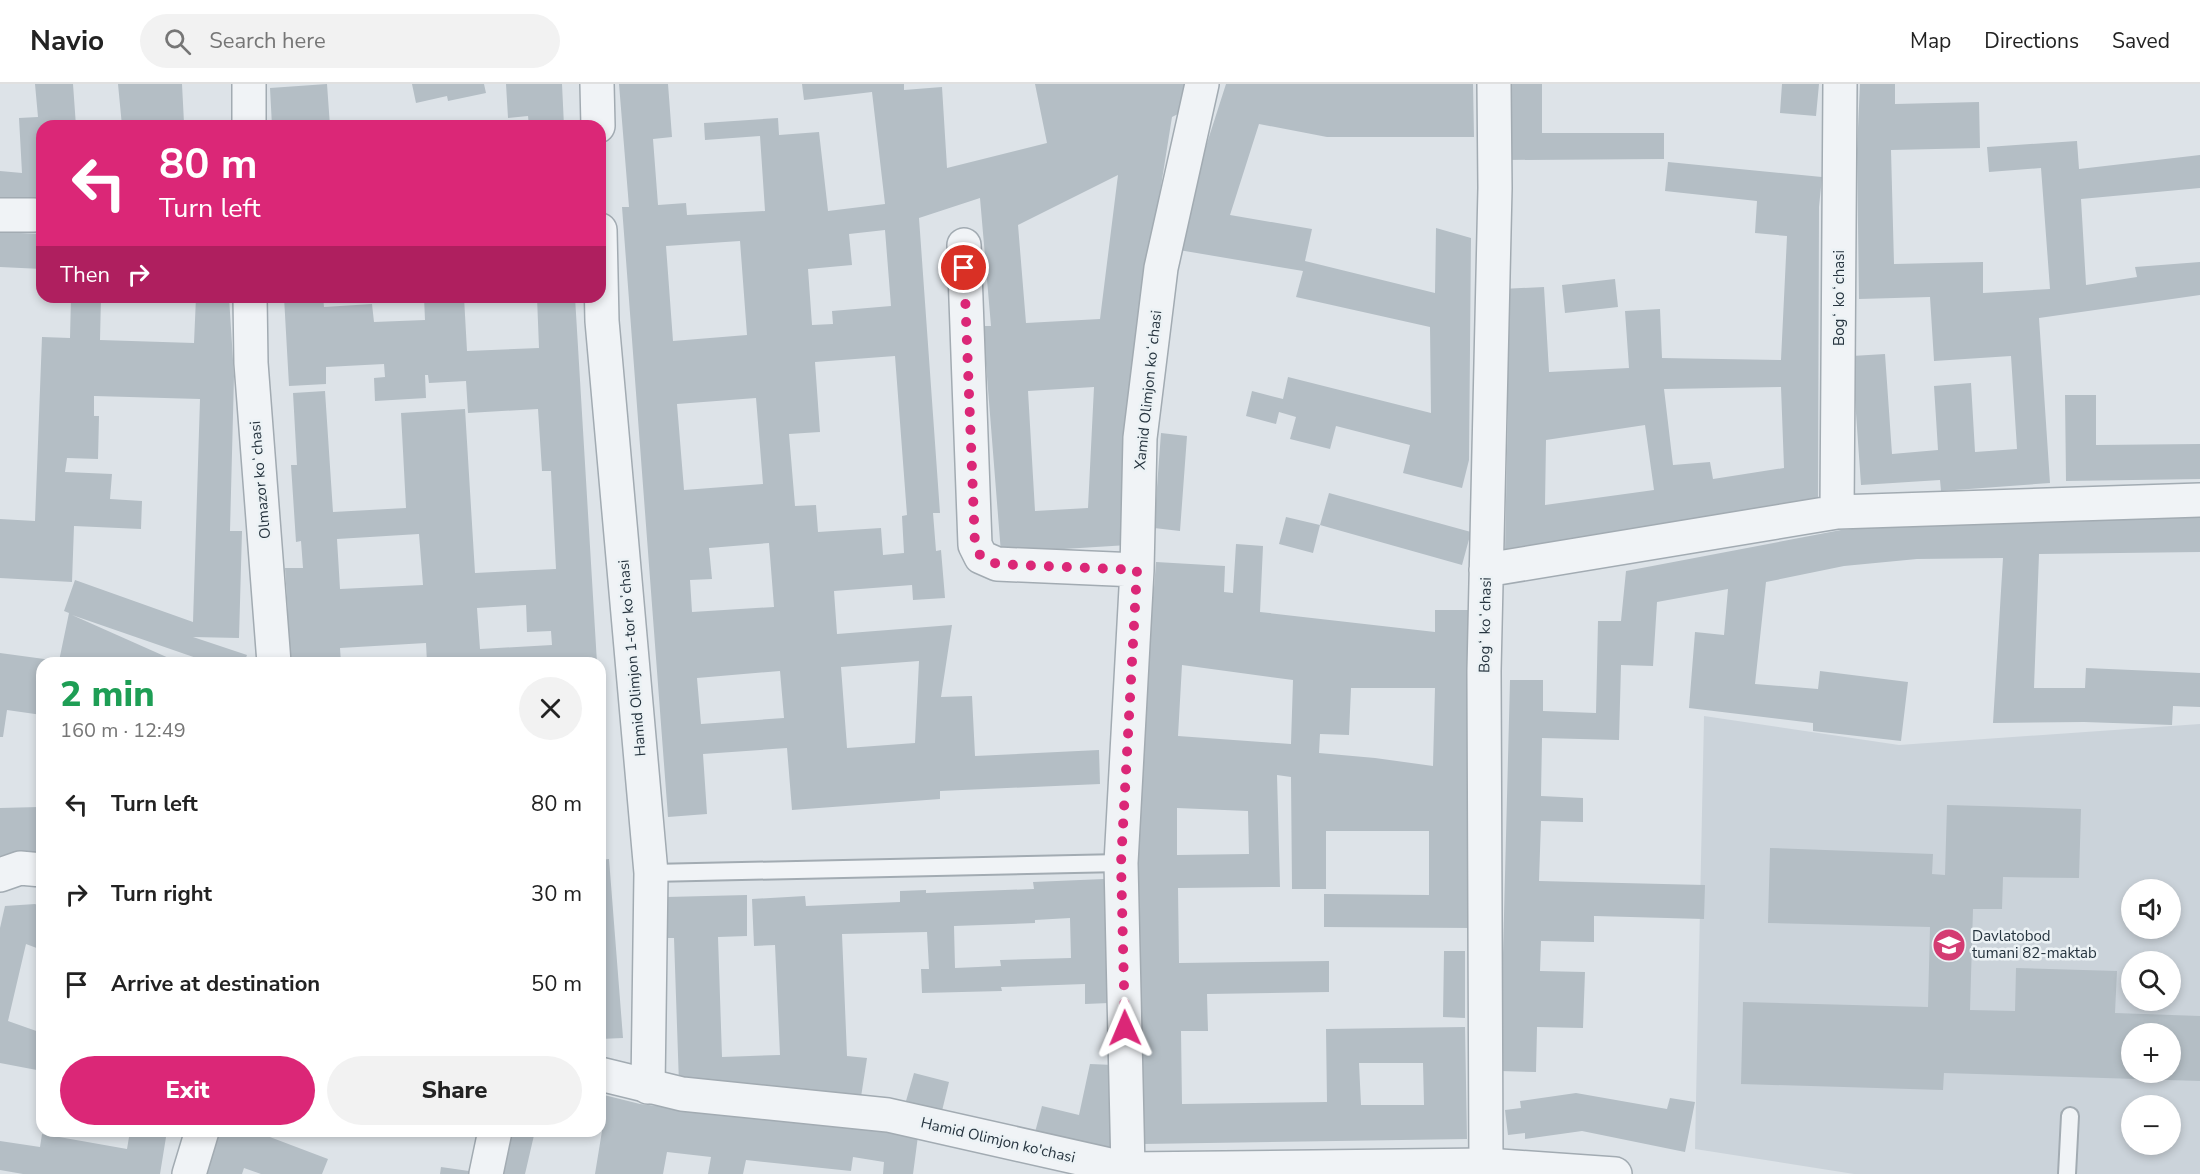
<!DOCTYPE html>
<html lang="en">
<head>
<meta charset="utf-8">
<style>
	:root { --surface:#fff; --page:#f2f2f2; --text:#222; --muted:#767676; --line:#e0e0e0; --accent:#db2777 }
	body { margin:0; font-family:"Nunito Sans",sans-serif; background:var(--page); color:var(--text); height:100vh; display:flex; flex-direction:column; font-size:22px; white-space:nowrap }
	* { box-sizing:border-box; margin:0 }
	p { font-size:20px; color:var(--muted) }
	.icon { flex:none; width:33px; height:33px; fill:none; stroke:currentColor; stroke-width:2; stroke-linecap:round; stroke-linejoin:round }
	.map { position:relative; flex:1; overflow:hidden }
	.sheet { position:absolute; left:36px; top:573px; width:570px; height:480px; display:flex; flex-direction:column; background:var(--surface); border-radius:18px; box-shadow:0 3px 9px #0003 }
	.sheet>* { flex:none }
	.guide { position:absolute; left:36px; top:36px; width:570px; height:183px; border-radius:18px; box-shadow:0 3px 9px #0003; background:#db2777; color:#fff; overflow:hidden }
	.tools { position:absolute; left:2121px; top:795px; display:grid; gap:12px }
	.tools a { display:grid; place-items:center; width:60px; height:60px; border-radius:50%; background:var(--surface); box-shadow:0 3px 9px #0003; font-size:30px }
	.pin { position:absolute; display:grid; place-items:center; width:51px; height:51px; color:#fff; margin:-26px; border:3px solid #fff; border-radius:50%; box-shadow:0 2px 6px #0007 }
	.me { position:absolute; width:66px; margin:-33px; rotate:359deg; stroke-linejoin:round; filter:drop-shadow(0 0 4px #0008) }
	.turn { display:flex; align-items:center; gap:21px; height:126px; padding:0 24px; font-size:27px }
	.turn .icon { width:78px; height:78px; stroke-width:2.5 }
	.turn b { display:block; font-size:42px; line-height:51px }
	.then { display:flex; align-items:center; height:57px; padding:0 24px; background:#0003; gap:12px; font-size:22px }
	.round { display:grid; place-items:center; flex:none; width:63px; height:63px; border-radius:32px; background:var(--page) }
	.overview { display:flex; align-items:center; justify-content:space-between; height:102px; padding:0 24px }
	h1 { font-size:36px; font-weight:800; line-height:45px; color:#1e9e55 }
	.cta { display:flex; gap:12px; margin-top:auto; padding:12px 24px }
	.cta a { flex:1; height:69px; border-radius:36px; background:var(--accent); color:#fff; font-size:24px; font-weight:800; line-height:69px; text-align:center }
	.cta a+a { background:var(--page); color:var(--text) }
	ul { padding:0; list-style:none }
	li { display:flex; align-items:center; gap:18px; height:90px; padding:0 24px }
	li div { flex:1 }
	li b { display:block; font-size:22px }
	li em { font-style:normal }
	header { display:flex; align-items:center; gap:36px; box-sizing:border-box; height:84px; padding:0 30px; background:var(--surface); border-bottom:2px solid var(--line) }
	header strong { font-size:28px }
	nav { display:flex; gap:33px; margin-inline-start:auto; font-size:21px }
	.search { width:420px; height:54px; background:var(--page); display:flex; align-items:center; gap:15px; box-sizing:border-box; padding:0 21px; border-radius:33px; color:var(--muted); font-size:22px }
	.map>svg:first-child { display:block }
	.built { fill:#cbd3da; fill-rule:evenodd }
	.building { fill:#b4bec5; fill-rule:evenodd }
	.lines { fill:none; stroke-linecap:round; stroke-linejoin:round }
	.service-casing { stroke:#a2abb2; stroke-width:20 }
	.minor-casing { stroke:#a2abb2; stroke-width:36 }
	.tertiary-casing { stroke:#a2abb2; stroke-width:36 }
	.service { stroke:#f0f3f6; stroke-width:16 }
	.minor { stroke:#f0f3f6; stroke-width:33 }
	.tertiary { stroke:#f0f3f6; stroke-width:33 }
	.route { stroke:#db2777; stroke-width:10; stroke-dasharray:0 18 }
	.labels { text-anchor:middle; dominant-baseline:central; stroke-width:5; stroke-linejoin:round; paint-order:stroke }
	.street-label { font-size:15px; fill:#26343f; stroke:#ecf2f5 }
	.poi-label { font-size:15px; fill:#26343f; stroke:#ecf2f5; text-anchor:start }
</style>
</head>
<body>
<header>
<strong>Navio</strong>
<div class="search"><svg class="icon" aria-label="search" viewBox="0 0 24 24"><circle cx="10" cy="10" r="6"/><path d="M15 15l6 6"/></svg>Search here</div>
<nav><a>Map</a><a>Directions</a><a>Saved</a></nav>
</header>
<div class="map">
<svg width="2200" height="1090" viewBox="0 0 2200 1090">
	<rect width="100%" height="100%" fill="#dde3e8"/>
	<path class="built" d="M1704,632L1899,661L2200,640V1090H1854L1695,1065ZM2132,806H2170V844H2132ZM2132,878H2170V916H2132ZM2132,950H2170V988H2132ZM2132,1022H2170V1060H2132Z"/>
	<path class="building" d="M35,0H73L76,42H42V120L0,119V87L22,89L19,34L38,33Z
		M118,0H182L184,39L227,36V42H122Z
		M327,0L330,42H272L270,4Z
		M412,0H484L486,9L448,17L447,12L416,19Z
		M506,0H562L564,42H529L528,32L508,34Z
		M619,0H668L672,53L653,55L658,121L686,119L687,131L765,127L760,52L705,56L704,39L778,34L779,51L819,48L828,127L885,120L872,8L804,16L802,0H904V6L942,3L947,84L1047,59L1035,0H1189L1192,23L1172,33L1135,265L1128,461L1001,469L983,242H991L980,114L919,134L940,429H933L936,467L941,466L945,514L913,516L912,501L834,507L837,550L952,541L941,613L972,612L975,672L1099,666L1100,700L940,707V715L792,726L787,664L703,670L707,730L668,733L622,123H629ZM1118,91L1100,235L1026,239L1018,141ZM885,146L891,222L832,227L833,240L812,241L808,185L852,181L849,150ZM740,157L747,251L673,257L666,162ZM895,272L907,431L902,432L904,469L883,471L881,444L818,448L816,421L795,422L789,350L820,348L815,278ZM1094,303L1088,424L1035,427L1028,307ZM756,314L763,400L684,406L677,320ZM769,459L774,523L692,528L690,496L712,495L709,464ZM919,577L915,659L847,664L841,583ZM780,587L784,634L701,640L697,594Z
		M1226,0H1473L1474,53H1327L1259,40L1230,131L1312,145L1305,177L1435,209L1436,144L1471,154L1469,376L1462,404L1403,389L1410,361L1336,342L1330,365L1290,355L1296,333L1279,328L1276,340L1246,332L1252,307L1283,315L1288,293L1431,329L1430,243L1296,213L1303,187L1173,165Z
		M1504,0H1542V49H1664V75L1505,76Z
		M1782,0H1819L1816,32L1780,29Z
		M1860,0H1895V20L1979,18L1980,64L1891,66L1894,180L1983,178V209L2050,205L2041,84L1989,88L1987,63L2077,57L2079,85L2200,71V104L2081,115L2086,201L2137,193L2135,183L2200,178V211L2039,234L2050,399L1941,407L1940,396L1861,401L1852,272L1885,270L1892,370L1938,366L1934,302L1971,299L1975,368L2017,365L2011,272L1934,277L1930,213L1859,215L1857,66Z
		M1668,78L1822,93L1819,123L1818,416L1505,467L1508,320L1502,205L1544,203L1549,288L1629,284L1625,227L1660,225L1662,274L1781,276L1787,152L1755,149L1757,117L1665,107ZM1781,303L1784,384L1713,395L1710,378L1673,381L1664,305ZM1645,341L1654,406L1545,421L1546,356Z
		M0,148L42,150V185L0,183Z
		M1615,195L1618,223L1565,229L1562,201Z
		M71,213H101L100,256L194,259L196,213H229L234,292L230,447H242L239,554L193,553L247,571L244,579H204L205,577L72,531L180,579H106L97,575L96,579H42V631L7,626L3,653H0V569L59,577L69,529L64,527L75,496L193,538L200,315L94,312V332H99L98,375L67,374L65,388L112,390L110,415L142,417L141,445L74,442L72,498L0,494V435L35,437L42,253L70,254Z
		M284,213H323L324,223L372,220L374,238L425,236L424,213H464L467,267L539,264L537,213H575L597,579H427L426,559L340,564L341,579H285L283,530H288L285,484H303L301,457L296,458L291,381H297L293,309L325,307L333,428L406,424L401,329L465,325L475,489L556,485L551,387H542L538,325L468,329L466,297L429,299L428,291H425L426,314L375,317L374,294L385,293L384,280L326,283V300L289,302ZM419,450L423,501L340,505L337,455ZM526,521L527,548L551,547L552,561L480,565L477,524Z
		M2065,311H2096V361L2200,360V395L2066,397Z
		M1161,349L1187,352L1180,447L1154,444Z
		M1329,409L1471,448L1462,481L1320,441Z
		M1286,433L1320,441L1313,469L1279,460Z
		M2200,433V468L2039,470L2034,604H2085L2086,584L2200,589V623L2173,622L2172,641L2084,638L1993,639L2003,474L1917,475L1844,482L1766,498L1755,600L1818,605L1820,587L1908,598L1901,657L1813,647V639L1689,624L1695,548L1724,551L1728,505L1657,518L1653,582L1621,581L1619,656L1542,654L1541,712L1583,714V738L1541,737L1539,797L1705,801L1704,835L1594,832V858L1541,857L1540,887L1585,888L1583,944L1537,943L1536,988L1500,987L1510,596H1543V627L1596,629L1598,537H1621L1626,487L1841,446L1917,439Z
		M1236,460L1263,462L1260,528L1435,548V526H1472L1471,844L1324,843V810L1429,811V747H1326V805H1292L1291,693L1277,691L1280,803L1178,804L1179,879L1329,877V908L1207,910L1208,947H1181L1182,1020L1327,1018L1326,945L1465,943L1467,1055L1142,1060L1134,682L1145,503L1154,504L1156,478L1225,482L1224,508L1233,509ZM1182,581L1293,596L1291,660L1178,652ZM1351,604H1435L1433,682L1375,674L1319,669L1320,650L1349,651ZM1177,724L1248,727L1249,770L1177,771ZM1359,979H1423L1424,1021H1361Z
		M600,655H602L604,700L600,701Z
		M42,718L41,777L0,778V724L39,723Z
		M1947,721L2081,725L2079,794L2003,793L2002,825H1973L1970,926L2015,927L2016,884L2117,887L2115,929L2200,932V997L1944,989L1943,1006L1741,1000L1743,918L1928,923L1930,843L1768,839L1770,764L1933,770L1932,790L1945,791ZM2132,950H2170V988H2132Z
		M609,775L623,954L600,955V776Z
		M1104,795L1109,919L1085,920V900L1001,903L1002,907L922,909L921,885H929L927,848L842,850L847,972L867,974L861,1013L814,1006L767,1008L679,1000L674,854H667L666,813L747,811V852L718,853L722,973L780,971L775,861L754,862L752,815L805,812L806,822L900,818V807L926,806V809L1034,805L1033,798ZM1070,834L1071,874L1000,876L1001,882L955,884L954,842L1035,839V836Z
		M35,820L42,823V866L26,860L8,937L42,949V987L0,979V844L5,822Z
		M1444,867H1465V934L1443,933Z
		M1090,980L1114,981L1110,1071L1034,1052L1042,1022L1079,1031Z
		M914,989L949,998L942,1027L906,1017Z
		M1576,1009L1667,1025L1670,1014L1695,1018L1685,1068L1582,1047L1525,1055V1049L1508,1051L1505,1026L1521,1024L1520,1017Z
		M600,1010L640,1020L918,1052L913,1090H883L884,1078L853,1073L851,1087L746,1076L743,1090H708L711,1073L667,1068L663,1090H595L602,1047L600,1046Z
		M130,1047H167L160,1090H23L0,1086V1057L40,1063L42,1050L127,1065Z
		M213,1047H254L328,1075L322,1090H261L244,1084L242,1090H202Z
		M502,1047H535L525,1090H493Z
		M441,1083L476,1088L475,1090H440Z"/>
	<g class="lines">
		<defs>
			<path id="service" d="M651,789L1121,779
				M2067,1090L2070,1032"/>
			<path id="minor" d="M249,0V42
				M597,0L598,42
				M0,131H34
				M600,146L602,237L651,789L648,1003
				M964,161L975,461L981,473L997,480L1137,486
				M250,213L251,279L274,579
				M1837,428L1840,0
				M1486,486L1837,428L2200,416
				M1486,1081L1484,587L1495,104L1494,0
				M1128,1085L1121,779L1137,486L1140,354L1161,184L1202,0
				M189,1090L202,1047
				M486,1090L495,1047"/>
			<path id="tertiary" d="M0,791L20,784L42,786
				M600,990L682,1010L888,1031L1128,1085L1486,1081L1615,1090"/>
		</defs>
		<use href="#service" class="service-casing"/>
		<use href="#minor" class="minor-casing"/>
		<use href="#tertiary" class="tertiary-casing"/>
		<use href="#service" class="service"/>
		<use href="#minor" class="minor"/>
		<use href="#tertiary" class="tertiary"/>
	</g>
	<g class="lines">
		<path class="route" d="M964,184L975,461L981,473L997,480L1137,486L1121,779L1125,944"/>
	</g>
	<defs>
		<symbol id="school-disc" viewBox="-11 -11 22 22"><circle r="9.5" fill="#d43b72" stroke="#ecf2f5"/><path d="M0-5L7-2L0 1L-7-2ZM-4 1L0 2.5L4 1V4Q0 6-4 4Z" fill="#fff"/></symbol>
	</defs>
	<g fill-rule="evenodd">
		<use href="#school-disc" x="1930" y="842" width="38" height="38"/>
	</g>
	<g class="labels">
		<g class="street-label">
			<text transform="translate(1839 214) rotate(-90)">Bogʻ koʻchasi</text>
			<text transform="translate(1148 306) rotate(-84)">Xamid Olimjon koʻchasi</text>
			<text transform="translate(260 396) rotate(-95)">Olmazor koʻchasi</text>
			<text transform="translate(1485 541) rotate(-89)">Bogʻ koʻchasi</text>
			<text transform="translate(632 574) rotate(-95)">Hamid Olimjon 1-tor koʼchasi</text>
			<text transform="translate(998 1056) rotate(13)">Hamid Olimjon ko'chasi</text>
		</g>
		<g class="poi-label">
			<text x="1972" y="852">Davlatobod<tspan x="1972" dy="17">tumani 82-maktab</tspan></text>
		</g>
	</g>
</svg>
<div class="tools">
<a><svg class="icon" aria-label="sound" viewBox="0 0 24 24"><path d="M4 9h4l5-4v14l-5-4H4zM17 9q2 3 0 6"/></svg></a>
<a><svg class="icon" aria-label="search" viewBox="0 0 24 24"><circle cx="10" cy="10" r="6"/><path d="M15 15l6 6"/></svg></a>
<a>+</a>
<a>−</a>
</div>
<div class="pin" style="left:964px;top:184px;background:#d93025"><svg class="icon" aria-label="arrive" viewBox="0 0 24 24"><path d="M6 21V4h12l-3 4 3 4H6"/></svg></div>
<svg class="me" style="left:1125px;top:944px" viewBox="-20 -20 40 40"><path d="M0-17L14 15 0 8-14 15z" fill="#db2777" stroke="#fff" stroke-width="4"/></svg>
<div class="guide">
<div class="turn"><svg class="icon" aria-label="left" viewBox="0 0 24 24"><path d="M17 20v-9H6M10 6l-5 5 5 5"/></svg><div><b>80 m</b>Turn left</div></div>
<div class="then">Then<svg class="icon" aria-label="right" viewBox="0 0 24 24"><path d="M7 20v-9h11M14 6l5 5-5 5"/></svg></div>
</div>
<section class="sheet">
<div class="overview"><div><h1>2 min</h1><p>160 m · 12:49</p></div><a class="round"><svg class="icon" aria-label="close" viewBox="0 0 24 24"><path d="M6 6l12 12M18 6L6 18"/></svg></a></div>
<ul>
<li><svg class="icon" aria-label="left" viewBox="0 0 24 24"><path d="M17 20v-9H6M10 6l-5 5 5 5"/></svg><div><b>Turn left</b></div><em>80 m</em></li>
<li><svg class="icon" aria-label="right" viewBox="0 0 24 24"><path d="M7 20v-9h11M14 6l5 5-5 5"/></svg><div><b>Turn right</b></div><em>30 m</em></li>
<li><svg class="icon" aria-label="arrive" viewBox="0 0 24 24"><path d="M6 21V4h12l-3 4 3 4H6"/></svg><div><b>Arrive at destination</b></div><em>50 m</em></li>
</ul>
<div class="cta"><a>Exit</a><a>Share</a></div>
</section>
</div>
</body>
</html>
